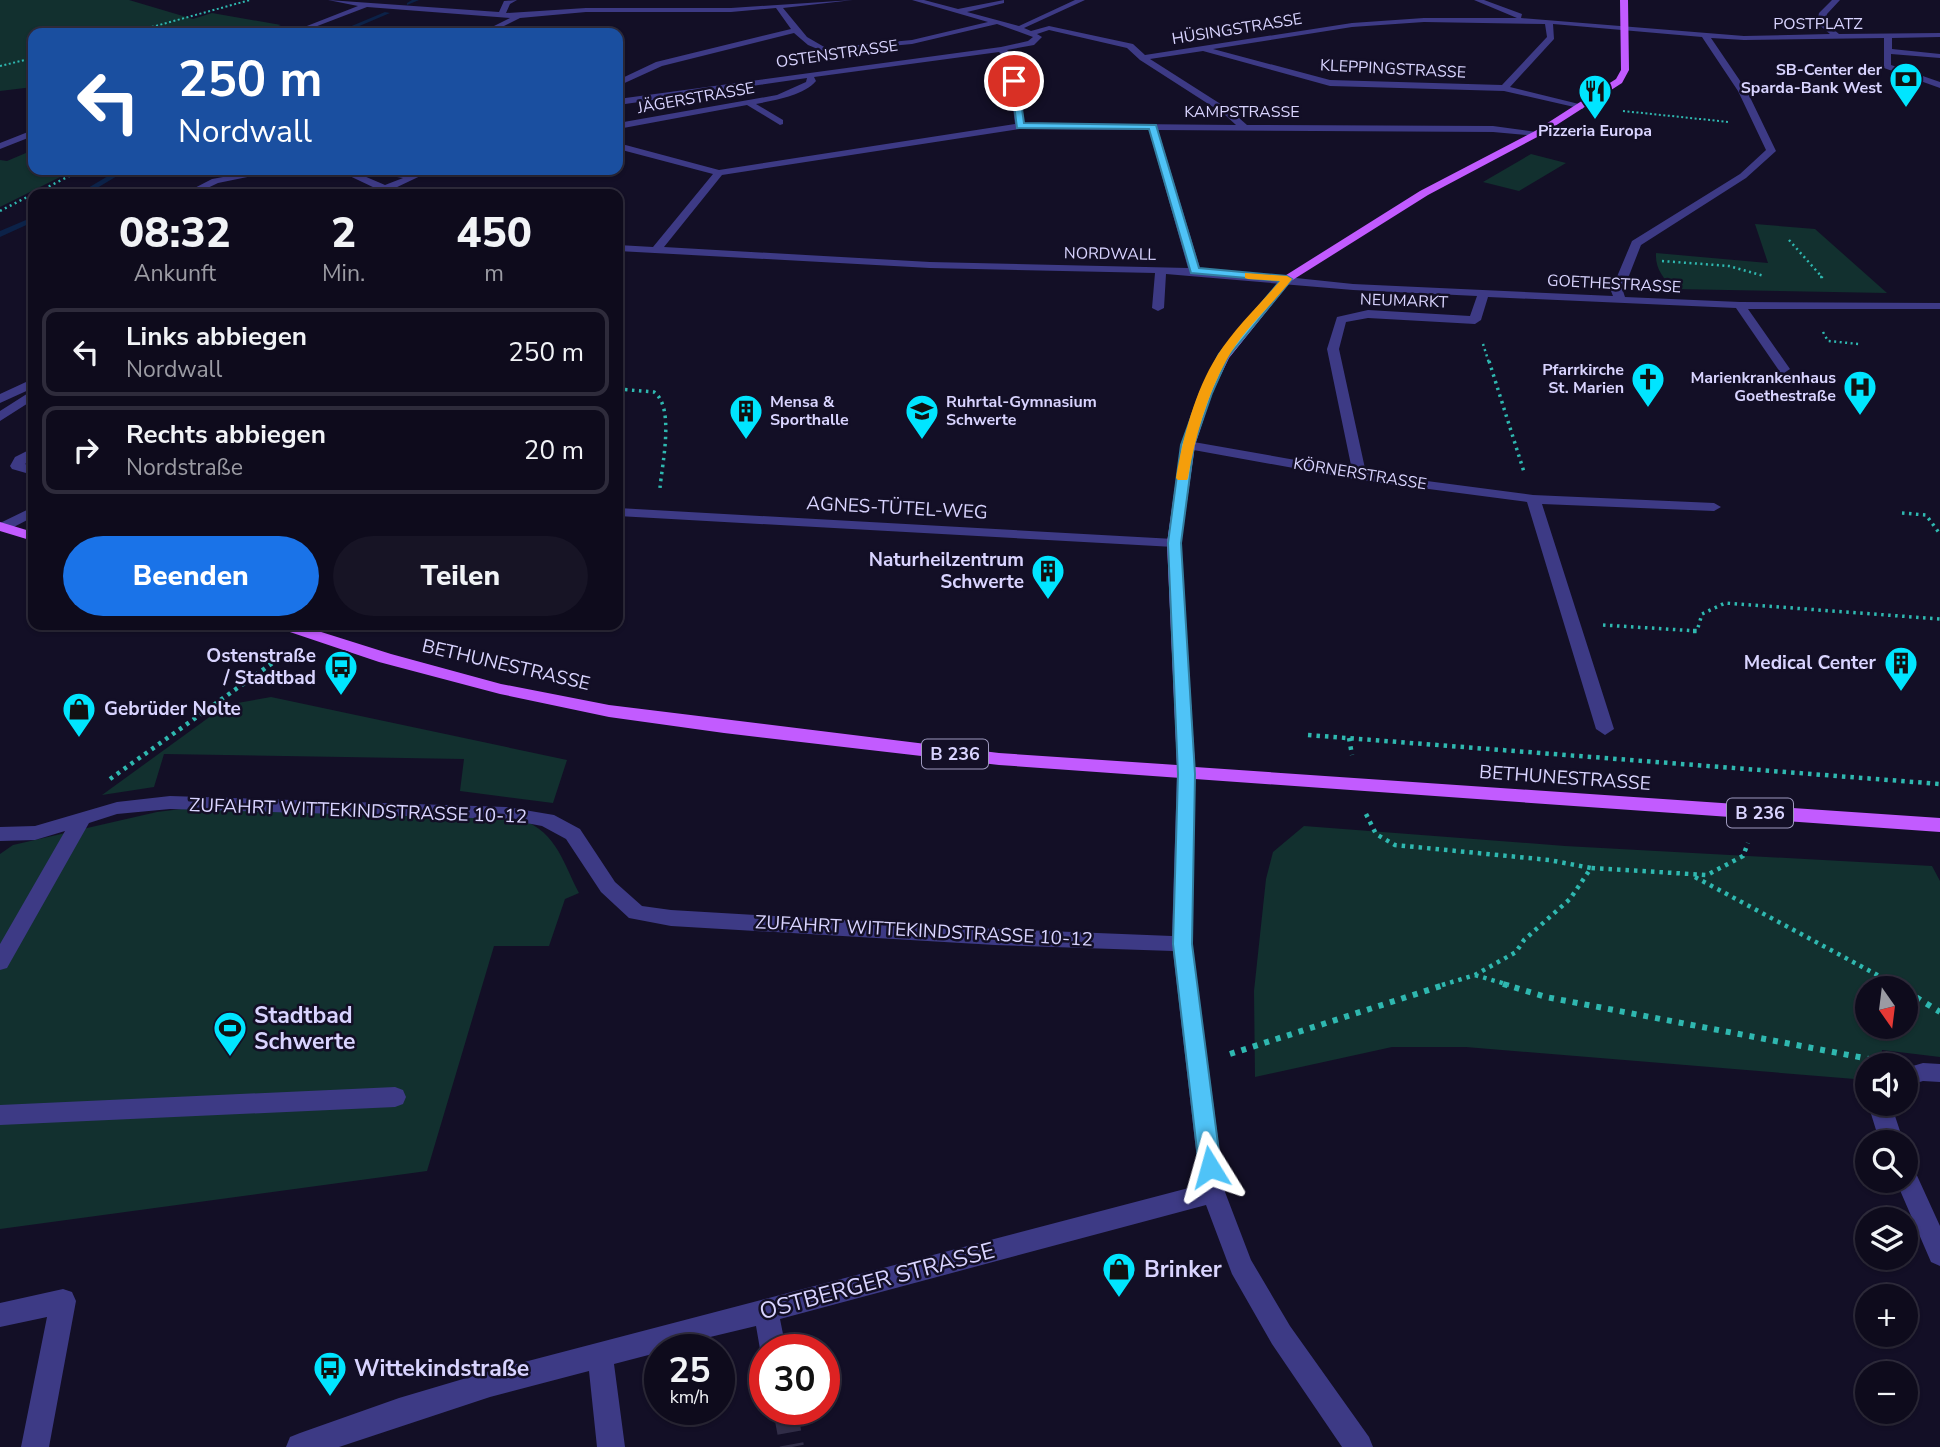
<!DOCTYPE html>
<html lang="de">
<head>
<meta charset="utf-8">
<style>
	:root { --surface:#0e0b1c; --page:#171425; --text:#f1f3f6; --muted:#9b9ba3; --line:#2e2b3b; --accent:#1a73e8 }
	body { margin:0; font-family:"Nunito Sans",sans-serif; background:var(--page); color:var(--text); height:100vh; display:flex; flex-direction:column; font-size:26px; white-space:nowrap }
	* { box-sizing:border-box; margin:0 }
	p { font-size:23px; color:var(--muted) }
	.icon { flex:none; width:38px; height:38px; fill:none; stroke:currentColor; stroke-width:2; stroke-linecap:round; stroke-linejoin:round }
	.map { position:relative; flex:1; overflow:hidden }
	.side { position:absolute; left:28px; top:189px; width:595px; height:441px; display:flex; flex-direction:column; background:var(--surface); border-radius:14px; box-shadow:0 2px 5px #0004,0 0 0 2px var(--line) }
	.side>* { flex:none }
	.top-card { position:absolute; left:28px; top:28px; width:595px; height:147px; border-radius:14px; box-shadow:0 2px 5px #0004,0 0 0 2px var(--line); background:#1a4fa0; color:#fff; overflow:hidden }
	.needle { width:46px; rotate:166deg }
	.buttons { position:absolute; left:1855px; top:976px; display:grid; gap:14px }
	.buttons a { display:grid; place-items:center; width:63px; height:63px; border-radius:50%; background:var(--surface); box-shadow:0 2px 5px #0004,0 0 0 2px var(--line); font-size:35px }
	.speed { position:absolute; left:644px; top:1334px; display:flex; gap:14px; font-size:35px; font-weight:700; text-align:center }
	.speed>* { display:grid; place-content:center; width:91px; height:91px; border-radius:50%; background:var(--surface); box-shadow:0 2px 5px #0004,0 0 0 2px var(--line); line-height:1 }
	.speed small { font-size:18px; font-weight:400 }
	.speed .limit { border:10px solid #d22; background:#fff; color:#111 }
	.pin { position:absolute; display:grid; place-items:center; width:60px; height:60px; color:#fff; margin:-30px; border:4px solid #fff; border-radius:50%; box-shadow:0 2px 7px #0007 }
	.me { position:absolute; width:77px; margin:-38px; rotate:352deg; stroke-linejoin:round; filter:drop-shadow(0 0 5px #0008) }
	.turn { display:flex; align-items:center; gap:24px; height:147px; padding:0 35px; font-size:32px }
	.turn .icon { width:91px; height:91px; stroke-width:2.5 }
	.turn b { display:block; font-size:49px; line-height:60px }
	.eta { display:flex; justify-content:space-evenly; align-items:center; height:119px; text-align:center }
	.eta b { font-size:42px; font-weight:800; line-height:49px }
	.button { display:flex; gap:14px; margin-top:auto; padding:14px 35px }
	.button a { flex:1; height:80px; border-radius:42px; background:var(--accent); color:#fff; font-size:28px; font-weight:800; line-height:80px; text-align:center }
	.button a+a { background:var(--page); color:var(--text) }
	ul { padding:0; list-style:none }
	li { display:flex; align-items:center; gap:21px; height:88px; margin:0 14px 10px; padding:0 21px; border:4px solid var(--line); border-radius:14px }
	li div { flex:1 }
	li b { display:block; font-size:26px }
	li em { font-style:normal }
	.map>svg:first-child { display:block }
	.green { fill:#12302f; fill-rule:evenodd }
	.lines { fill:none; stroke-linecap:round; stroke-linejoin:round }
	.stream { fill:#0c2248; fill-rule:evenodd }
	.minor-tunnel { stroke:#312d47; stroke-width:24; stroke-dasharray:24 12; stroke-linecap:butt }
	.path-far4 { stroke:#2fb8b0; stroke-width:2; stroke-dasharray:2 2.5; stroke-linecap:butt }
	.path-far3 { stroke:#2fb8b0; stroke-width:2.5; stroke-dasharray:2 3.5; stroke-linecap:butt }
	.path-far2 { stroke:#2fb8b0; stroke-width:3.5; stroke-dasharray:2.5 4.5; stroke-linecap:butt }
	.path-far1 { stroke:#2fb8b0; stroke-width:4.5; stroke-dasharray:3.5 5; stroke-linecap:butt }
	.path { stroke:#2fb8b0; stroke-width:6; stroke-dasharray:5 7; stroke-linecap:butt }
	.minor { fill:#3d3a85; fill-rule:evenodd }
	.major { fill:#c25bff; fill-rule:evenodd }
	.route { fill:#4fc3f7; stroke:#337fa1; stroke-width:2 }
	.slow { fill:#f59e0b }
	.labels { text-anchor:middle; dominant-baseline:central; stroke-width:5; stroke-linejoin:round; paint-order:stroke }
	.far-street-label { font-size:16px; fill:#d9d4ff; stroke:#130f26 }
	.far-poi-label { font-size:16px; font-weight:bold; fill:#d9d4ff; stroke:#130f26; text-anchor:end }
	.shield { fill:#130f26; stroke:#9e99be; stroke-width:2 }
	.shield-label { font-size:18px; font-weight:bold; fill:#d9d4ff }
	.street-label { font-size:19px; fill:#d9d4ff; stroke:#130f26 }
	.poi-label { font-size:19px; font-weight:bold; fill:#d9d4ff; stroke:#130f26; text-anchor:end }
	.near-poi-label { font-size:23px; font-weight:bold; fill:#d9d4ff; stroke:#130f26; text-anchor:start }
	.near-street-label { font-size:23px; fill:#d9d4ff; stroke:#130f26 }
</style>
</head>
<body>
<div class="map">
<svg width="1940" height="1447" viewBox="0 0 1940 1447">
	<rect width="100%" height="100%" fill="#130f26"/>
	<path class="green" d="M0,0H129L193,19L212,13L281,25L259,33H33V87L0,91Z
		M33,150V170H74L0,207V160L7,161Z
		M1531,154L1566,163L1519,191L1483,182Z
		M1755,224L1815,229L1887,293L1675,289C1663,279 1655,268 1656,253L1768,263Z
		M271,697L567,760L553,803L460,791L464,759L164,754L154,787L102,795L226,705Z
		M181,809L513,816C556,830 560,856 579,893L565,899L549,946H494L427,1171L0,1229V854L13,845L157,812Z
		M1304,826L1565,846L1932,866L1940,881V1057L1882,1050L1881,1066H1867V1080L1466,1047H1392L1255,1077L1254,991L1266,879L1273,852ZM1867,989H1906V1027H1867Z"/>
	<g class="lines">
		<path class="stream" d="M412,0H419L407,5V3Z
			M385,12L390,13L343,33H335Z
			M118,170H127L87,194H78Z
			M33,217V222L0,237V231Z"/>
		<path class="minor-tunnel" d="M785,1409L792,1447"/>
		<path class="path-far4" d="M130,33L250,0
			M0,66L33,58
			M1623,111L1729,122"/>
		<path class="path-far3" d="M34,194L81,170
			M0,211L33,194
			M1789,240L1822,277H1819
			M1662,261L1729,266L1764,276
			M1823,332L1828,341L1859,344
			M1483,344L1489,363"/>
		<path class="path-far2" d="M1489,361L1524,472
			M618,389L654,392C675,407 662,464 660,488
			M1902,513L1926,515L1940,534
			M1603,625L1697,631L1702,614L1725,603L1940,619"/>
		<path class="path-far1" d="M1693,631H1697
			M1308,735L1940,784
			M1349,738L1352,755
			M110,779L285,654
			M1366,814L1376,834L1395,845L1549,860L1591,868
			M1695,877L1896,985
			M1475,975L1509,985
			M1442,985L1475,975L1516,952L1524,940L1570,899L1591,868L1707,875L1743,856L1748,843"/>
		<path class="path" d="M1503,984L1546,997L1885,1062
			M1893,984L1903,989
			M1906,991L1940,1012
			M1230,1054L1447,984"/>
		<path class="minor" d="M328,0L499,12L504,1L517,0L510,4L506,13L586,8H731L853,0L783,8L807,37L826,48L912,40L988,22L912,0H924L958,9L1004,0V3L967,12L1019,26L1075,0H1085L1024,28L1031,31L1049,26L1133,44L1145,55L1352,23L1424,18H1517L1474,0H1484L1522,14L1521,18L1744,36L1830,34L1817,23L1819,13L1832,0H1840L1827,14L1825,22L1839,34L1940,33V37L1892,38V49L1940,54V58L1891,54V65L1940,82V88L1884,68V38L1744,40L1711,38L1747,91L1776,151L1746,178L1641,245L1623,291L1625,297L1740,302L1940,303V309H1748L1790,369L1784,373L1780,372L1736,308L1488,297L1481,320L1475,324L1368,318L1346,322L1339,349L1366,473L1533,495L1714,503L1721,507L1714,511L1542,504L1614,729L1605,735L1596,729L1527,502L1360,480L1188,449L1181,445L1188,441L1352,470L1327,349L1337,317L1368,310L1470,316L1477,296L1353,290L1166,274L1164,308L1158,311L1152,308L1155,273L930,268L618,251V245L653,247L713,174L618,149V143L719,170L1015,124L1007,60L999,52L814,77L816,81C803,96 775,100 756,104L783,120V124L780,125L747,105L618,129V123L777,95L806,82L807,78L618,105V99L1001,47L1028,41L1033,37L997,24L912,44L825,52L808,45L794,33L662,66L618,86V80L656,62L791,29L776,8L731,12H586L520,18L490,33H480L510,18L367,7L299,33H289L358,6ZM1424,22L1545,24L1547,37L1502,85L1330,80L1213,49L1352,27ZM1553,24L1702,37L1738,91L1766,150L1740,174L1632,241L1611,291L1613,296L1353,284L1200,268L1158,130L1493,132L1538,136L1543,133L1493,126L1247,125L1230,110L1150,59L1203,51L1330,86L1504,91L1583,109V105L1510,87L1554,39ZM1049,30L1127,48L1140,60L1224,114L1236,125L1024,123L1015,59L1007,50L1034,45L1042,37L1037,34ZM1020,129L1149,130L1188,268L930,262L664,247L722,175Z
			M33,130V136L0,149V143Z
			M261,170H281L218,183L195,194H183L212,179Z
			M337,170H350L385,185L403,178L355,170L413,173L433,170L393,189L402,194H374L373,192L377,189Z
			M26,382H33V388L0,403V394Z
			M33,390V400L0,421V411Z
			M33,448V458L25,464L33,467V475L12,469L10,466L15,457Z
			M33,507V517L8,530L0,531V523Z
			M618,508L1174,539L1181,543L1174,547L618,516Z
			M1186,768L1195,774L1192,944L1225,1192L1251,1260L1290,1326L1369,1437L1373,1447H1342L1272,1344L1232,1274L1206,1205L780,1319L786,1349H765V1358L760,1349L756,1326L660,1349V1352L614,1364L625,1447H597L589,1371L490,1397L339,1447H286L290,1437L300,1433L399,1398L490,1371L1200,1185L1173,951L995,945L671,926L629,918L601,892L566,839L542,826L506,819L170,809L117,814L89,823L7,968L0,970V944L65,831L35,840L0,841V827L35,826L117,802L170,796L506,807L554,815L580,829L615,882L642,906L671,910L995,929L1172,936L1177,774Z
			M1923,1063L1940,1064V1082L1923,1081L1906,1086V1068Z
			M395,1087L403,1090L406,1097L403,1104L395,1107L0,1125V1105Z
			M1868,1104H1891L1904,1143H1880Z
			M1906,1165L1914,1169L1940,1226V1266L1931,1262L1896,1181H1906Z
			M63,1289L72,1292L76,1301L49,1447H21L47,1317L0,1327V1303Z"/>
		<path class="major" d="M1620,0H1628L1629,70L1622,83L1541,135L1428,195L1291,281L1229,358L1212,393L1195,445L1181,543L1195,767L1940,818V832L999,765L724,733L609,717L500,694L379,662L278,628L276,625H299L391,654L501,684L609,705L999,753L1177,765L1167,543L1181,445L1200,393L1217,357L1283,277L1420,191L1535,131L1616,79L1621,70Z
			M0,522L33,532V541L0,531Z"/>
	</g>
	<path class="route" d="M1014,79L1018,81L1024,123L1156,125L1199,268L1287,276L1292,279L1228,357L1212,393L1194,445L1181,543L1195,774L1192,944L1221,1167L1218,1173L1210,1176L1202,1173L1199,1167L1173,944L1178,774L1168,543L1181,445L1200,393L1219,354L1280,281L1191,273L1149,129L1017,128L1011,81Z"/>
	<path class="slow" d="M1245,273L1287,276L1292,279C1272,305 1243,330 1227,359C1207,395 1195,437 1188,478L1187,480H1178L1176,478C1183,437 1195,391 1217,356C1234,329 1259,305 1280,281L1248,279L1245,278Z"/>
	<defs>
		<symbol id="bank-pin" viewBox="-11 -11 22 30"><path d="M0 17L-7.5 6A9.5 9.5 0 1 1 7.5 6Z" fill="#00e5ff" stroke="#130f26"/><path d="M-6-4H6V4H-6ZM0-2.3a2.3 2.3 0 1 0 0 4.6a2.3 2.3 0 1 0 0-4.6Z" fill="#111"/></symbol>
		<symbol id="restaurant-pin" viewBox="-11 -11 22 30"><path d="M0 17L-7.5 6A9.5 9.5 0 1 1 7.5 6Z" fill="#00e5ff" stroke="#130f26"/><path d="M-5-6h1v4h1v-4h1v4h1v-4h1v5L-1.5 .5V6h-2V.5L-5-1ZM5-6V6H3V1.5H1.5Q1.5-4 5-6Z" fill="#111"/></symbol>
		<symbol id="church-pin" viewBox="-11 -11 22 30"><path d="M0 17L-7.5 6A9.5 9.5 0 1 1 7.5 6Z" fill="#00e5ff" stroke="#130f26"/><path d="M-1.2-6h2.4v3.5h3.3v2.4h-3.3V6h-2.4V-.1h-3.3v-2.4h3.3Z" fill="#111"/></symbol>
		<symbol id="hospital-pin" viewBox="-11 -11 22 30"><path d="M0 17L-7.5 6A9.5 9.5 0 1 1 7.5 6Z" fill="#00e5ff" stroke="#130f26"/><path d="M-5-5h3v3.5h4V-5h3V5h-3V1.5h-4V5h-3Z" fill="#111"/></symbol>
		<symbol id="building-pin" viewBox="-11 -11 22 30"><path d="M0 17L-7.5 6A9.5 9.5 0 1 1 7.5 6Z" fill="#00e5ff" stroke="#130f26"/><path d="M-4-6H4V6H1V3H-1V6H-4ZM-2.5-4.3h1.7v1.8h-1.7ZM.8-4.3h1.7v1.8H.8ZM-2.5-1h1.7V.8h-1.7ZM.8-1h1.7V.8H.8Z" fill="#111"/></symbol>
		<symbol id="school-pin" viewBox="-11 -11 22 30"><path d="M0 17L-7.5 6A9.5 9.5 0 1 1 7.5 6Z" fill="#00e5ff" stroke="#130f26"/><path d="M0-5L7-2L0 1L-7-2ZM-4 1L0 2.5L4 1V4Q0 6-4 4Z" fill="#111"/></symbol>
		<symbol id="bus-pin" viewBox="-11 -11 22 30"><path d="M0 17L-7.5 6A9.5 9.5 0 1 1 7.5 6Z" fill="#00e5ff" stroke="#130f26"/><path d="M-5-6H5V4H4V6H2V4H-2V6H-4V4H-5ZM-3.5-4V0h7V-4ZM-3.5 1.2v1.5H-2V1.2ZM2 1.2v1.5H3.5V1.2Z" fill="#111"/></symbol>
		<symbol id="shop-pin" viewBox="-11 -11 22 30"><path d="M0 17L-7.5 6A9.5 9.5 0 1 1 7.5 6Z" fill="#00e5ff" stroke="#130f26"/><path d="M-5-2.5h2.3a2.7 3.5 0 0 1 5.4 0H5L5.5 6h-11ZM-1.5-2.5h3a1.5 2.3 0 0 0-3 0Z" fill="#111"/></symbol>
		<symbol id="stadium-pin" viewBox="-11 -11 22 30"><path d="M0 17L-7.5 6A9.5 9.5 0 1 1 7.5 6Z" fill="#00e5ff" stroke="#130f26"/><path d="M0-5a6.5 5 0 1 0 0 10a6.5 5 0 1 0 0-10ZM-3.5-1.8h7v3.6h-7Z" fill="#111"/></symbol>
	</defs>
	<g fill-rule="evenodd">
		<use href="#bank-pin" x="1887" y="60" width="38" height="52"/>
		<use href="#restaurant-pin" x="1576" y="72" width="38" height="52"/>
		<use href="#church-pin" x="1629" y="360" width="38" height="52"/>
		<use href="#hospital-pin" x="1841" y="368" width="38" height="52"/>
		<use href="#building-pin" x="727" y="392" width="38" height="52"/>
		<use href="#school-pin" x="903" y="392" width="38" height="52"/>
		<use href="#building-pin" x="1029" y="552" width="38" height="52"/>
		<use href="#building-pin" x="1882" y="644" width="38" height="52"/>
		<use href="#bus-pin" x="322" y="648" width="38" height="52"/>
		<use href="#shop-pin" x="60" y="690" width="38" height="52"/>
		<use href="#stadium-pin" x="211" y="1009" width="38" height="52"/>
		<use href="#shop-pin" x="1100" y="1250" width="38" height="52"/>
		<use href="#bus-pin" x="311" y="1349" width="38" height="52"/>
	</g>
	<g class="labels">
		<g class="far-street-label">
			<text x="1818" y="24">POSTPLATZ</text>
			<text transform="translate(1237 29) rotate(-9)">HÜSINGSTRASSE</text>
			<text transform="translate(837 54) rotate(-8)">OSTENSTRASSE</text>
			<text transform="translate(1393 69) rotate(3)">KLEPPINGSTRASSE</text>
			<text transform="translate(696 98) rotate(-10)">JÄGERSTRASSE</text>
			<text x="1242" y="112">KAMPSTRASSE</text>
			<text transform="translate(1110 254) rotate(1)">NORDWALL</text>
			<text transform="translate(1614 284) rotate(3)">GOETHESTRASSE</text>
			<text transform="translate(1404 301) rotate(2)">NEUMARKT</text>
			<text transform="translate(1360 474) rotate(9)">KÖRNERSTRASSE</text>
		</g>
		<g class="far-poi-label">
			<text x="1882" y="70">SB-Center der<tspan x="1882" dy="18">Sparda-Bank West</tspan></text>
			<text x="1595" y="131" text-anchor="middle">Pizzeria Europa</text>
			<text x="1624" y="370">Pfarrkirche<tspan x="1624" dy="18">St. Marien</tspan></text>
			<text x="1836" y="378">Marienkrankenhaus<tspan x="1836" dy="18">Goethestraße</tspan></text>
			<text x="770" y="402" text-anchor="start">Mensa &amp;<tspan x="770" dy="18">Sporthalle</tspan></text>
			<text x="946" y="402" text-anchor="start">Ruhrtal-Gymnasium<tspan x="946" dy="18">Schwerte</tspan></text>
		</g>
		<g class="shield">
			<rect x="922" y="739.5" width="66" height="29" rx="5"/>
			<rect x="1727" y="798.5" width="66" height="29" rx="5"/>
		</g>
		<g class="shield-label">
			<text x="955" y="754">B 236</text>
			<text x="1760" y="813">B 236</text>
		</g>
		<g class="street-label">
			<text transform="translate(897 508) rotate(3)">AGNES-TÜTEL-WEG</text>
			<text transform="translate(506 665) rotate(13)">BETHUNESTRASSE</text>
			<text transform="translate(1565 778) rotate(4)">BETHUNESTRASSE</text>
			<text transform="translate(358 811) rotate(2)">ZUFAHRT WITTEKINDSTRASSE 10-12</text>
			<text transform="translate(924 931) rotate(3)">ZUFAHRT WITTEKINDSTRASSE 10-12</text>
		</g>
		<g class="poi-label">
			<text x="1024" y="560">Naturheilzentrum<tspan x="1024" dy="22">Schwerte</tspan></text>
			<text x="316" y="656">Ostenstraße<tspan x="316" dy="22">/ Stadtbad</tspan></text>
			<text x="1876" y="663">Medical Center</text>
			<text x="104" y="709" text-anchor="start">Gebrüder Nolte</text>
		</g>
		<g class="near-poi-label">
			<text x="254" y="1015">Stadtbad<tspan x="254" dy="26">Schwerte</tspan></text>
			<text x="1144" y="1269">Brinker</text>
			<text x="354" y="1368">Wittekindstraße</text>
		</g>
		<g class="near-street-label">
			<text transform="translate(877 1281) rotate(-15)">OSTBERGER STRASSE</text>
		</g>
	</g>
</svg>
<div class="buttons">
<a><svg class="needle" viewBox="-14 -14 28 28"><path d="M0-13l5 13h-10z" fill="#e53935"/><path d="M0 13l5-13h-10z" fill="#9b9ba3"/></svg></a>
<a><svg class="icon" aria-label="sound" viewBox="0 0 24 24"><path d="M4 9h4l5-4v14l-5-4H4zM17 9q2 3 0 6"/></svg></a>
<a><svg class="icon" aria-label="search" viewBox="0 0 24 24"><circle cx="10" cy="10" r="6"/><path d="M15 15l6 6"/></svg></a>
<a><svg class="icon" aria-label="layers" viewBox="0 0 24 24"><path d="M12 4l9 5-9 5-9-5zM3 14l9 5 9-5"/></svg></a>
<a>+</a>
<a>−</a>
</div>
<div class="speed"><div>25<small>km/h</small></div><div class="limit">30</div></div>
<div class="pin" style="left:1014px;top:81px;background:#d93025"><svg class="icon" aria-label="arrive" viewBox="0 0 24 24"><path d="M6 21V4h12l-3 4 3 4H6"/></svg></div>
<svg class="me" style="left:1210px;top:1167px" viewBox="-20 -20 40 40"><path d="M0-17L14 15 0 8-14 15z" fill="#4fc3f7" stroke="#fff" stroke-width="4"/></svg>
<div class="top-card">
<div class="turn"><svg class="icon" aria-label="left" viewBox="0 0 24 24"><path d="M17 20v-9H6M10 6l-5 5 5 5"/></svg><div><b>250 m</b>Nordwall</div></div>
</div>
<section class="side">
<div class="eta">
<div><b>08:32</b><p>Ankunft</p></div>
<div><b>2</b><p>Min.</p></div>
<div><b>450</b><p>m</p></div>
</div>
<ul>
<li><svg class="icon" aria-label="left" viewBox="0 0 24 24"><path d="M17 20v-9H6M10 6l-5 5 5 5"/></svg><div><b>Links abbiegen</b><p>Nordwall</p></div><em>250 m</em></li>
<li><svg class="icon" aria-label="right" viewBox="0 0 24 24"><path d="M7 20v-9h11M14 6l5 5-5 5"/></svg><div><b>Rechts abbiegen</b><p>Nordstraße</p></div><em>20 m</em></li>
</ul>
<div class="button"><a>Beenden</a><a>Teilen</a></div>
</section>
</div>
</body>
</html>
